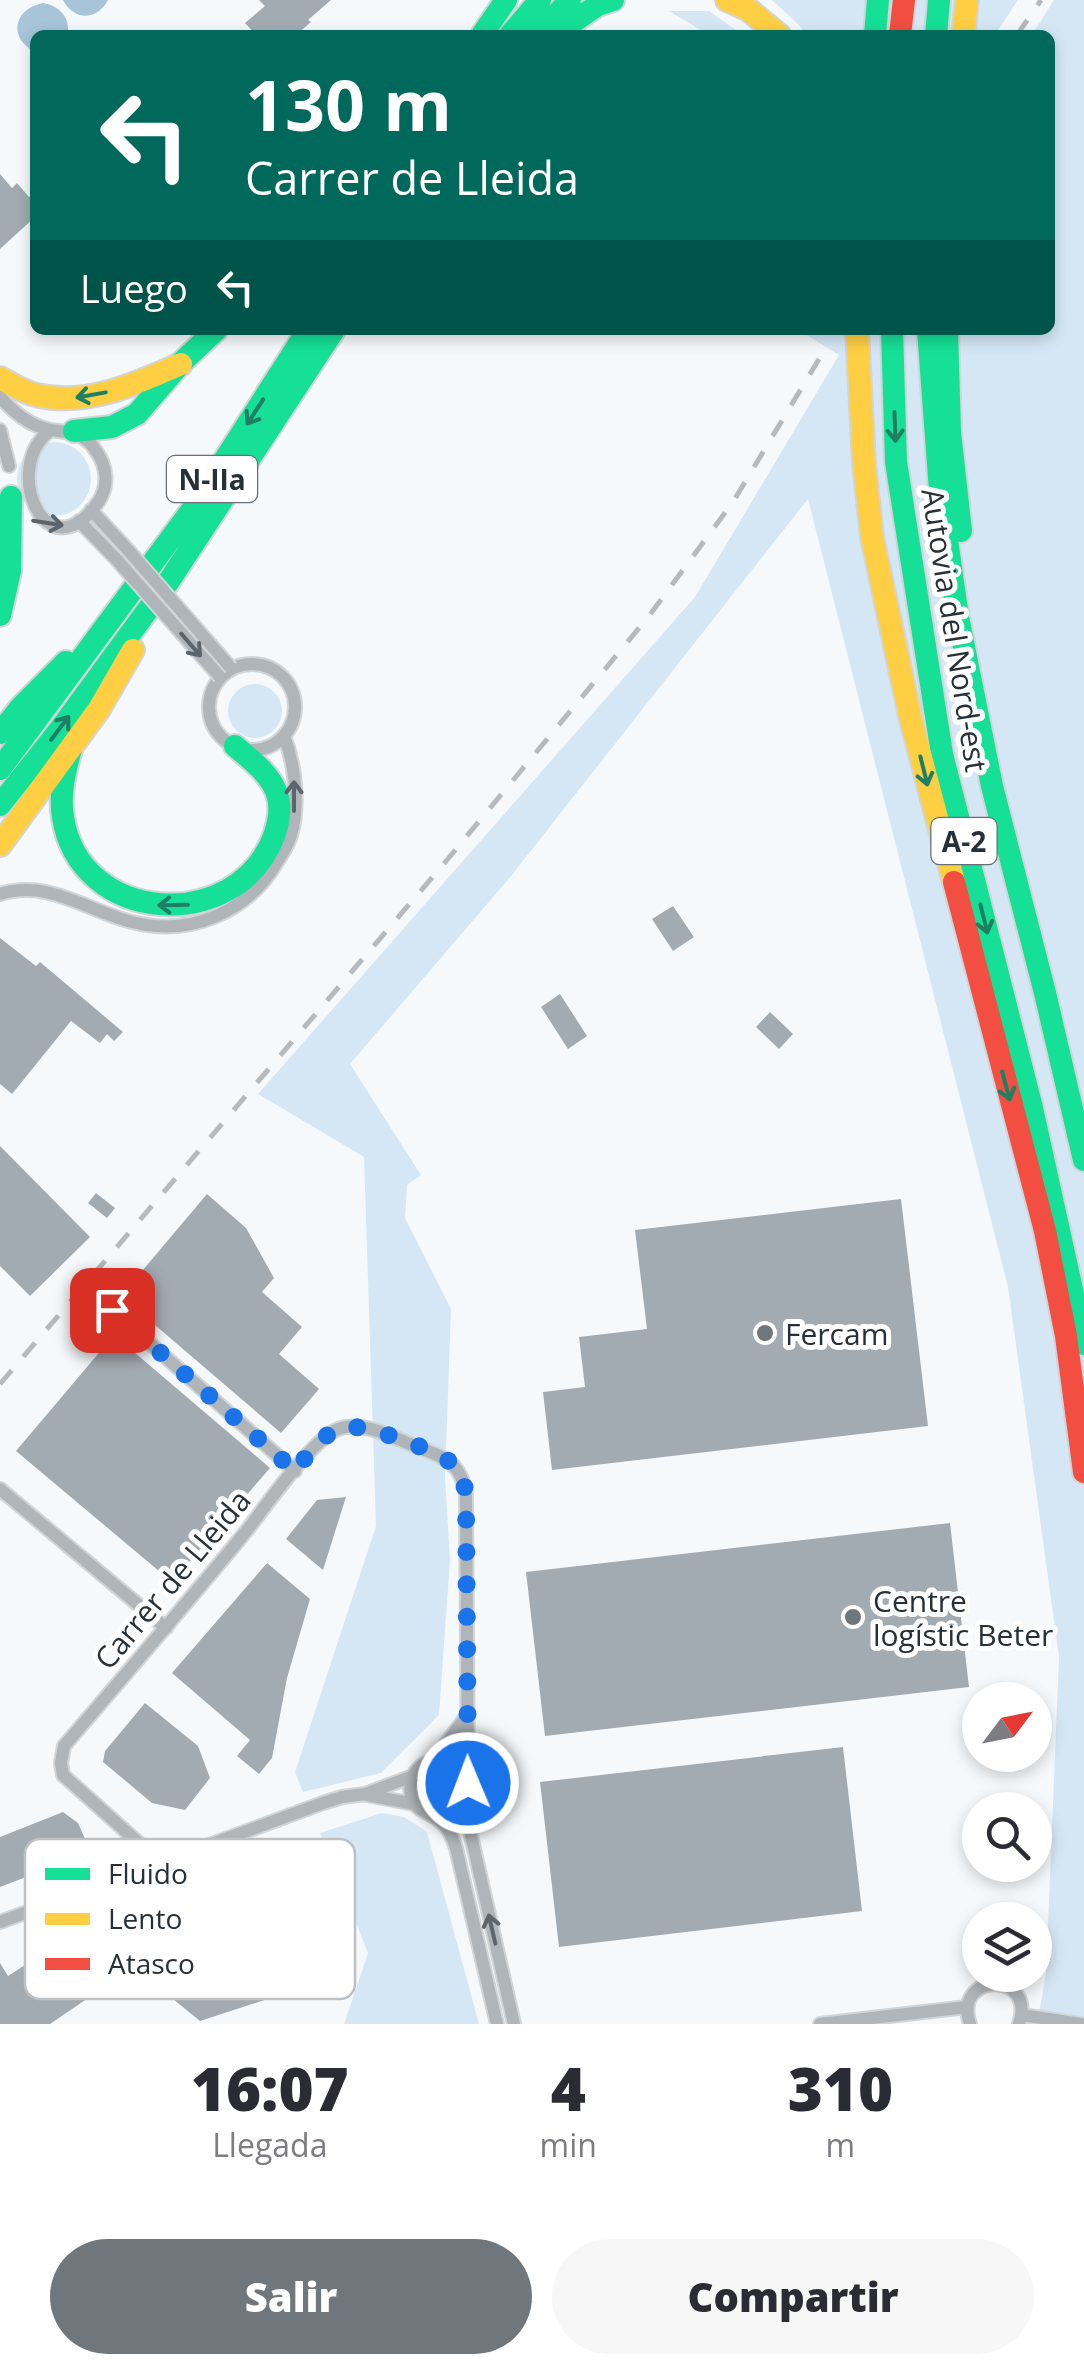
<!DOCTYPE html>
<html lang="es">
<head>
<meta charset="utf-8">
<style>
	:root { --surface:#fff; --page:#f7f7f7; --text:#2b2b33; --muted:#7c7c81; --accent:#6f767c }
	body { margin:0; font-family:"Open Sans",sans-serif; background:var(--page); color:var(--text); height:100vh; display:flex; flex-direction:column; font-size:38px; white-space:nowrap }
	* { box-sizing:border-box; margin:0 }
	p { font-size:32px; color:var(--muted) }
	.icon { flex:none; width:55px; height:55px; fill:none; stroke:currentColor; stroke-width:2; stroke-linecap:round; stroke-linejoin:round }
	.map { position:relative; height:2024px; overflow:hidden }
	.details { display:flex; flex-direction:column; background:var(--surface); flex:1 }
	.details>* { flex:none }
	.guide { position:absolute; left:30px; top:30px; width:1025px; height:305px; border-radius:15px; box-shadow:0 5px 15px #0003; background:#00695c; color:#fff; overflow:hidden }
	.needle { width:65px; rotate:58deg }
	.buttons { position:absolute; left:962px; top:1682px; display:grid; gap:20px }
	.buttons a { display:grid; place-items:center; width:90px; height:90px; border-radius:50%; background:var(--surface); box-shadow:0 5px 15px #0003; font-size:50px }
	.pin { position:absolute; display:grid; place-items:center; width:85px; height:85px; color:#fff; margin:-42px; border-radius:20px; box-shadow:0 5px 15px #0006 }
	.me { position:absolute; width:110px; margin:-55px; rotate:359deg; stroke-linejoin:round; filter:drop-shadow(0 0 8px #0008) }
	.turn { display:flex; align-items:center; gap:35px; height:210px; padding:0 50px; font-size:45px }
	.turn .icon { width:130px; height:130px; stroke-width:2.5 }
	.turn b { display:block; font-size:70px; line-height:85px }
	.then { display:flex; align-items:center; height:95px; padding:0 50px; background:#0003; gap:20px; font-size:38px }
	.eta { display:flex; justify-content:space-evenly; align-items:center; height:170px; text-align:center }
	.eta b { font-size:60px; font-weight:800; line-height:70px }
	.button { display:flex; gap:20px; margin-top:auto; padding:20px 50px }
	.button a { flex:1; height:115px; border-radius:60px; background:var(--accent); color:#fff; font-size:40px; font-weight:800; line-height:115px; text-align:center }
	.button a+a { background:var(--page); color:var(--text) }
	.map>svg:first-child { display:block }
	.green { fill:#d5e7f5 }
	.water { fill:#a8c4d9 }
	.building { fill:#a3abb2 }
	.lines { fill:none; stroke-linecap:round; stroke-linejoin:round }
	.street-casing { stroke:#d1d5d7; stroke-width:16 }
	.fast-casing { stroke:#d1d5d7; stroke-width:26 }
	.slow-casing { stroke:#d1d5d7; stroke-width:26 }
	.jam-casing { stroke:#d1d5d7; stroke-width:26 }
	.street { stroke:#afb5b9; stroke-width:12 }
	.fast { stroke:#16e098; stroke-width:22 }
	.slow { stroke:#ffcf43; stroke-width:22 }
	.jam { stroke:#f24e42; stroke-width:22 }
	.rail { stroke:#b6babe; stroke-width:5; stroke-dasharray:18 18; stroke-linecap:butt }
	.street-bridge-casing { stroke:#d1d5d7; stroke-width:16; stroke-linecap:butt }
	.street-bridge { stroke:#afb5b9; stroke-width:12 }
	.oneway { stroke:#1f7f63 }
	.oneway2 { stroke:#5d656c }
	.route { stroke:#1a73e8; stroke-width:18; stroke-dasharray:0 32.4 }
	.poi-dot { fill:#6f767c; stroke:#fff; stroke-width:4 }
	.labels { text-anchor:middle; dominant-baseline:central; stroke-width:10; stroke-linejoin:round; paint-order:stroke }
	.shield { fill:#fff; stroke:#676e74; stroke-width:2.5 }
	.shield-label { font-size:28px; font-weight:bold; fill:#263038 }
	.street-label { font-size:30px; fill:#263038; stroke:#fff }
	.poi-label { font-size:30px; fill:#263038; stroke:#fff; text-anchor:start }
	.key { fill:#fff; stroke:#bec1c3; stroke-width:2.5 }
	.key-label { font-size:28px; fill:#263038 }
</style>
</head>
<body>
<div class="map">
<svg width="1084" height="2024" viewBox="0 0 1084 2024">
	<rect width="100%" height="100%" fill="#f6f9fb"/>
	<path class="green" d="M772,0H1018L995,35H806L799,25Z
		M1054,0H1084V2024H1037L1046,1974L1059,1657L1008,1287L808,499L511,876L350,1064L421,1175L407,1185L405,1218L451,1309L445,1478L450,1560L439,1715L381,1773L303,1792L295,1772L376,1526L364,1157L258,1094L695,597L839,355L805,334V330H1050V35H1032Z
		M669,11H709L743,35H709Z
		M17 479a37 37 0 1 1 74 0a37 37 0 1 1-74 0Z
		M228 711a27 27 0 1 1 54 0a27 27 0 1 1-54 0Z
		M382,1813L404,1817L427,1832L479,2024H344L368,1953L320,1833Z"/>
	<path class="water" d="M63,0H108C97,21 74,21 63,0Z
		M43,3C60,6 70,17 68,35H35V52C8,38 13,9 43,3Z"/>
	<path class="building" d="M259,0H331L308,20L311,22L296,35H256L245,23L265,6Z
		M0,174L12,188L17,183L29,197L35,191V217L0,249Z
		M673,906L694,937L673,951L652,919Z
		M0,938L36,966L40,962L123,1032L114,1041L107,1034L100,1043L71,1021L12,1094L0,1084Z
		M560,994L587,1036L568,1049L541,1007Z
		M770,1012L793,1034L779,1049L756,1027Z
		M0,1146L90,1237L30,1296L0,1266Z
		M96,1193L115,1208L107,1218L88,1203Z
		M207,1194L246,1228L274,1278L262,1292L302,1327L279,1354L319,1389L281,1433L121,1296Z
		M901,1199L928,1426L552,1470L543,1392L585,1387L579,1337L647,1329L635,1230Z
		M114,1335L270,1468L172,1582L16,1451Z
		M346,1497L323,1570L286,1539L317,1500Z
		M950,1523L969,1687L545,1736L526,1572Z
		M267,1563L310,1599L287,1678L272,1758L259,1774L237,1756L250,1740L172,1673Z
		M145,1703L198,1746L210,1778L185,1810L152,1803L103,1762L105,1751Z
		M843,1747L862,1911L559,1947L540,1782Z
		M63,1812L78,1823L91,1852L46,1870L49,1879L38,1883L34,1874L0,1887V1837Z
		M304,1867L338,1976L200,2021L109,1947L103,1931Z
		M51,1948L71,1979L81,1973L87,1982L90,1980L100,1990L50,2024H0V1963L8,1976Z"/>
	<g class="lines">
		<defs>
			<path id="street" d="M0,397C14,412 29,426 51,430C71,433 84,432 96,451C107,466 109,485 99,501C46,578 0,466 51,430
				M0,430L9,466
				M91,510L128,550
				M79,521L117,560
				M209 707a43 43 0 1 1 86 0a43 43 0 1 1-86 0Z
				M0,894C49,879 87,911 132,922C190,937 248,912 277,862C282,854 289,844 291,835C300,805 295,764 284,736
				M112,1310L295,1471
				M0,1489L166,1628
				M434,1760L468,1714
				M467,1780C452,1745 404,1760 411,1795C414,1811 429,1812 440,1821C449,1828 452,1837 456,1848L497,2024
				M367,1795L414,1804
				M161,1863L63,1775L61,1763L64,1746C126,1674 188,1602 248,1529C267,1504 309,1445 334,1431C359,1418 392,1437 415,1446C443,1457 461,1461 466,1495L468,1783V1793L465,1801L467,1818L514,2024
				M0,1922L323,1803L342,1797L365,1794L413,1776
				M1022,2015L1081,2024
				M820,2024L967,2007
				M970,2024C952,1972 1037,1970 1019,2024"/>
			<path id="fast" d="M482,35L506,0
				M510,35L540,0
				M537,35L570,0
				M554,35L598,5L613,0
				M875,35L878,0
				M936,35L939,0
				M892,330L896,462L942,754L1032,1108L1084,1344
				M928,330L940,491L958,617L992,786L1045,993L1084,1160
				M947,330L950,432L961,531
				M74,431L112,427L137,414L181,363L216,330
				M0,615L10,571L11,497
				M0,733L20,708L66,662
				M71,749C65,771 59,794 63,817C79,925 237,935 274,836C279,822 282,805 276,791C268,772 250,759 235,746
				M0,769L197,503L308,330
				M0,805L61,728L169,581L334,330"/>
			<path id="slow" d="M727,0L749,10L779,35
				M963,35L967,0
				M857,330L864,463L872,537L910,716L954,882
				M0,378C11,384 23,392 36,395C86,407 136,384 181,364
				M0,845L99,709L133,650"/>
			<path id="jam" d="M900,35L904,0
				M954,882L1045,1231L1066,1336L1084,1472"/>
		</defs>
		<use href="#street" class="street-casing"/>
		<use href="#fast" class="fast-casing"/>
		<use href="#slow" class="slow-casing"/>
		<use href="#jam" class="jam-casing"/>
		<use href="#street" class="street"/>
		<use href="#fast" class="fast"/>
		<use href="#slow" class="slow"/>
		<use href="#jam" class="jam"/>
		<path class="rail" d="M1017,35L1041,0
			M0,1384L447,860L649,616L733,502L828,344"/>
		<defs>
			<path id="street-bridge" d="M128,550L231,668
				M117,560L220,677"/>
		</defs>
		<use href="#street-bridge" class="street-bridge-casing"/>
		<use href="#street-bridge" class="street-bridge"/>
	</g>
	<defs><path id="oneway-shaft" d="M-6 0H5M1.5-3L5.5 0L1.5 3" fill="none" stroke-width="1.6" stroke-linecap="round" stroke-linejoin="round" transform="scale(2.5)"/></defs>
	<g class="oneway">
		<use href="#oneway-shaft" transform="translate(91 395) rotate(170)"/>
		<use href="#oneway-shaft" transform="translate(255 412) rotate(123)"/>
		<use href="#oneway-shaft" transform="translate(895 427) rotate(88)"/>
		<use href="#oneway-shaft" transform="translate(60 728) rotate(-53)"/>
		<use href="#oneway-shaft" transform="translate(924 771) rotate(76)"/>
		<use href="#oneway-shaft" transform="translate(173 905) rotate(179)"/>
		<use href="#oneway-shaft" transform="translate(984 919) rotate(76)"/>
		<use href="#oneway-shaft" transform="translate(1006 1086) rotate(75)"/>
	</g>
	<g class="oneway2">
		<use href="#oneway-shaft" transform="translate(48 523) rotate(9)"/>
		<use href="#oneway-shaft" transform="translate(191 645) rotate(49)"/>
		<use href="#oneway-shaft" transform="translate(294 796) rotate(-90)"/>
		<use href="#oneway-shaft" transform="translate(492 1929) rotate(-103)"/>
	</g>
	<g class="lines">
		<path class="route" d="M112,1310L295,1471C308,1455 325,1429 347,1427C366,1424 442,1452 455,1466C463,1474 464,1484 466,1495L468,1783"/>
	</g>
	<g class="poi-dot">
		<circle cx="765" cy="1333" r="10"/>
		<circle cx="853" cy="1617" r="10"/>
	</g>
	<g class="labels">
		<g class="shield">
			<rect x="167" y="456" width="90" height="46" rx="8"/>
			<rect x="931.5" y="818" width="65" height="46" rx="8"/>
		</g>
		<g class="shield-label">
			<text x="212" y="479">N-IIa</text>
			<text x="964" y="841">A-2</text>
		</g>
		<g class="street-label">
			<text transform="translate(955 630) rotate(81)">Autovia del Nord-est</text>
			<text transform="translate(172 1579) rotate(-50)">Carrer de Lleida</text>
		</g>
		<g class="poi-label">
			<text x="785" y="1333">Fercam</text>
			<text x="873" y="1600">Centre<tspan x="873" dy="34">logístic Beter</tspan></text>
		</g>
	</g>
	<rect x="25" y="1839" width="330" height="160" rx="15" class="key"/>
	<rect x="45" y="1868" width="45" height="12" fill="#16e098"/>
	<rect x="45" y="1913" width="45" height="12" fill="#ffcf43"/>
	<rect x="45" y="1958" width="45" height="12" fill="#f24e42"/>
	<g class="key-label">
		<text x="108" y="1884">Fluido</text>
		<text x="108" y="1929">Lento</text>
		<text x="108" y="1974">Atasco</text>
	</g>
</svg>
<div class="buttons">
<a><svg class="needle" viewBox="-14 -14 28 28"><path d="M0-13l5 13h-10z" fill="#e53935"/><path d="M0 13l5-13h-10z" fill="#7c7c81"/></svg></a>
<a><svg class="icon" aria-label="search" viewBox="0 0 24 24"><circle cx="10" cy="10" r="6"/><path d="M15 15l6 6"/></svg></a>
<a><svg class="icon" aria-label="layers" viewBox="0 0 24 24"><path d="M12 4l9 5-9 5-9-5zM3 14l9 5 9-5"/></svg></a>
</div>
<div class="pin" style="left:112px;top:1310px;background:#d93025"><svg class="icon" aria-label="arrive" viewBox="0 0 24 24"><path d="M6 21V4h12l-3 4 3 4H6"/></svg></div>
<svg class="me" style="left:468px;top:1783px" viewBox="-20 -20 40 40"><circle r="17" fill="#1a73e8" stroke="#fff" stroke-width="3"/><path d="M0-11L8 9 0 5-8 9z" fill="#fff"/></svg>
<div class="guide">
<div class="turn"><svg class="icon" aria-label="left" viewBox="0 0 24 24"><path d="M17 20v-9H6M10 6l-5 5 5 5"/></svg><div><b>130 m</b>Carrer de Lleida</div></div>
<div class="then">Luego<svg class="icon" aria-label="left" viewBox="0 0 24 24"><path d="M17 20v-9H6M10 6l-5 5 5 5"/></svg></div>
</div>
</div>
<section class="details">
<div class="eta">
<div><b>16:07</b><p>Llegada</p></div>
<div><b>4</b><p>min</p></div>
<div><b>310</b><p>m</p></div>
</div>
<div class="button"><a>Salir</a><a>Compartir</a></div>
</section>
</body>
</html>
